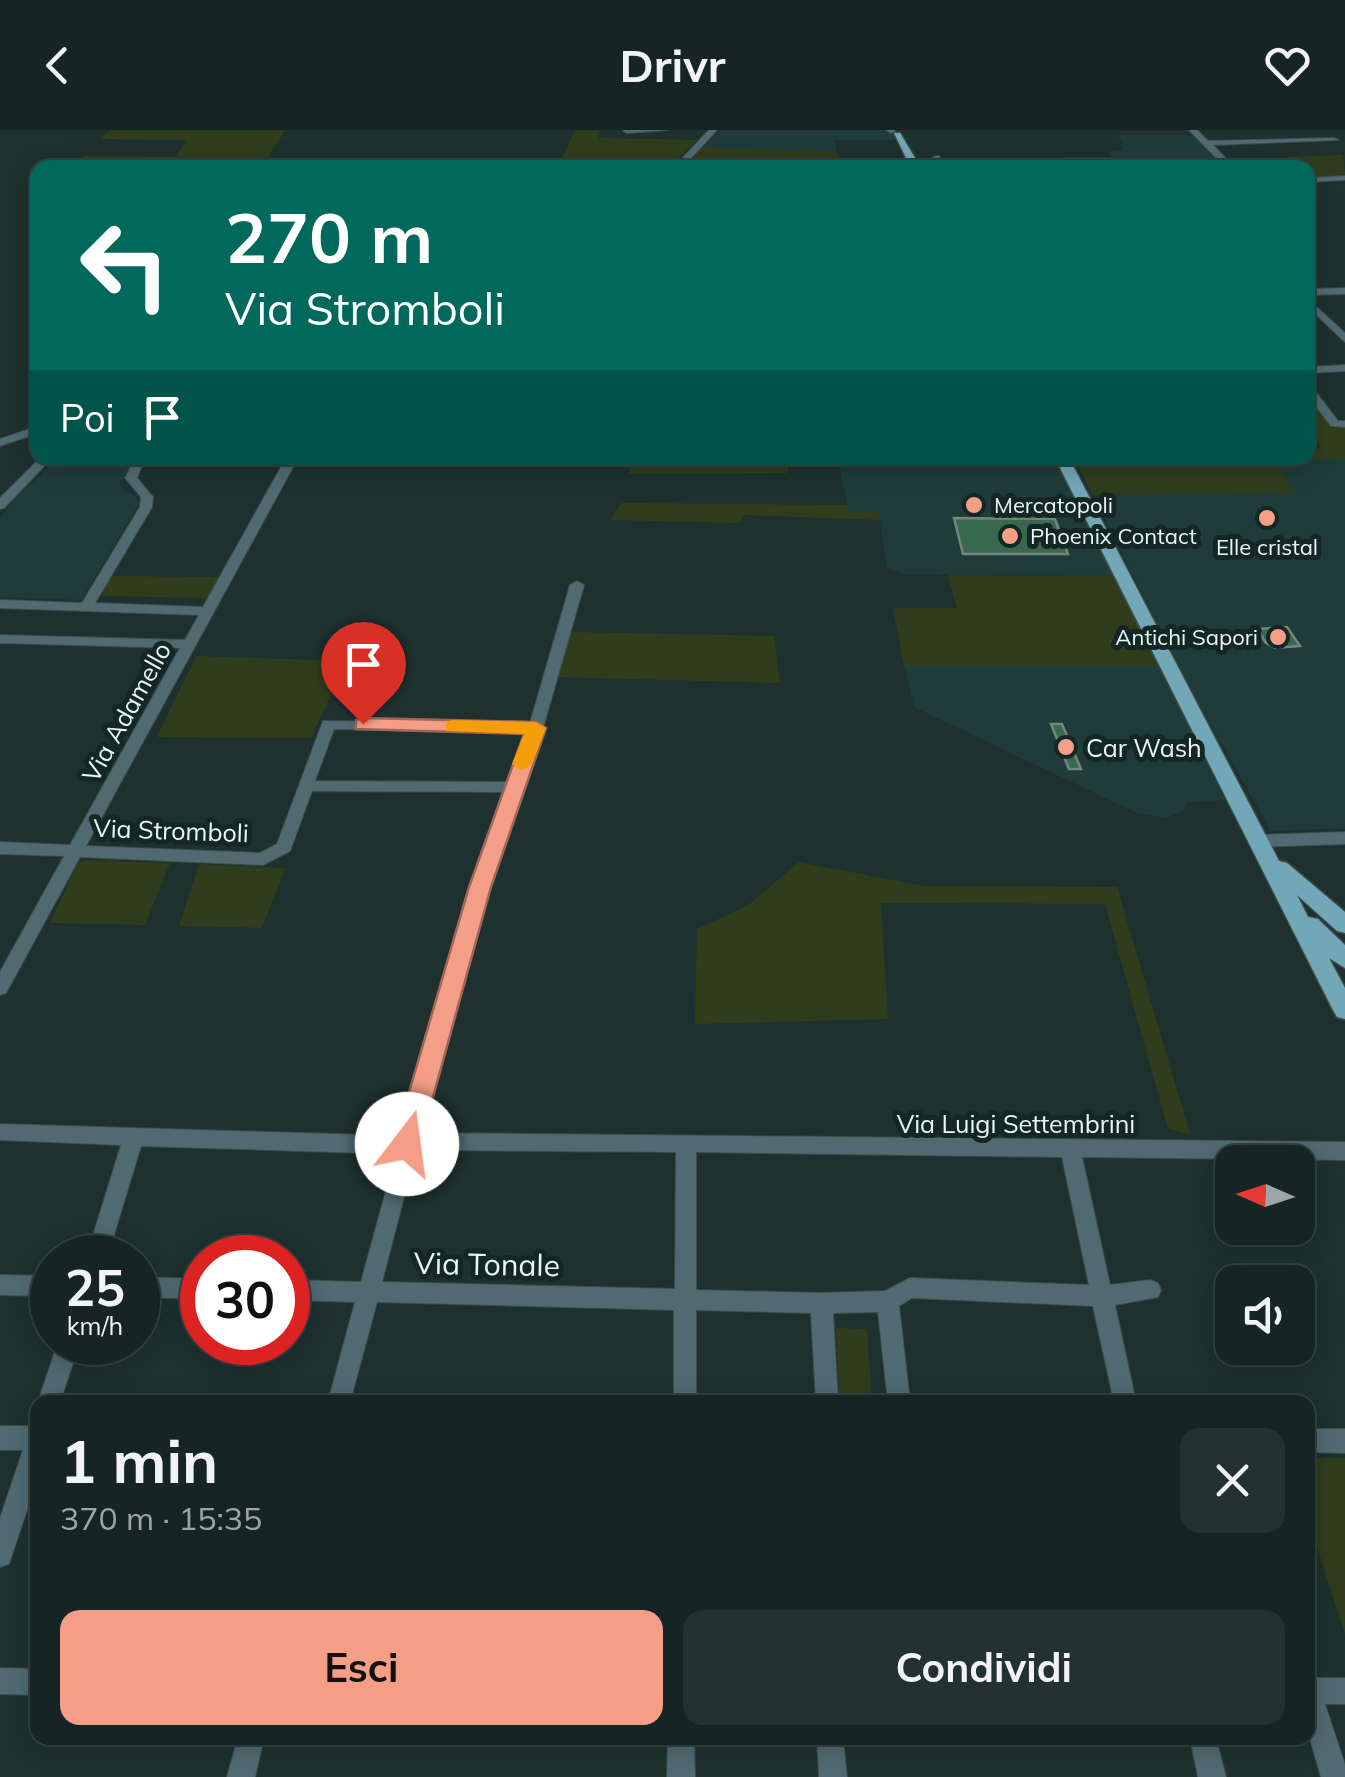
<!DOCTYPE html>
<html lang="it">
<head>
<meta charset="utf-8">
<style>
	:root { --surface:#162523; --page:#233130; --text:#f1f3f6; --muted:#9ea5a6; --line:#354241; --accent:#f49e88 }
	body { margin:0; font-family:Mulish,sans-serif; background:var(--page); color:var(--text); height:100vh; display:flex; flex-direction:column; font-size:38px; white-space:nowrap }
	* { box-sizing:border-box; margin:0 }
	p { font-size:32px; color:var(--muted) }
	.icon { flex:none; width:55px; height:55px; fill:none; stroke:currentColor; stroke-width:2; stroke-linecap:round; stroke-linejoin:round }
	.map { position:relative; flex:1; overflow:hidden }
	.details { position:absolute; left:30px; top:1265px; width:1285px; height:350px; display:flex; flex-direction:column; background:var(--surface); border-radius:20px; box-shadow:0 5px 25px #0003,0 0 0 2px var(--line) }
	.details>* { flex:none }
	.top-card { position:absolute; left:30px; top:30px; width:1285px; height:305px; border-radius:20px; box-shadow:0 5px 25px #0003,0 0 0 2px var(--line); background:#00695c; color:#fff; overflow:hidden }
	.needle { width:65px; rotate:273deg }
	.tools { position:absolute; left:1215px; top:1015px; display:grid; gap:20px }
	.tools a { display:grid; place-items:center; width:100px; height:100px; border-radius:20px; background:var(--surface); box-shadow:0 5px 25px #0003,0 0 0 2px var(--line); font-size:50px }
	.speed { position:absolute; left:30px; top:1105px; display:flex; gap:20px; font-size:50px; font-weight:700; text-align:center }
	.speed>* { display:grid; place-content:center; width:130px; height:130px; border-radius:50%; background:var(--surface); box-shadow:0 5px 25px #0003,0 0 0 2px var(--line); line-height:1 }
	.speed small { font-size:25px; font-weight:400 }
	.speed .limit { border:15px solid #d22; background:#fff; color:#111 }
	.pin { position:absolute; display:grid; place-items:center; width:85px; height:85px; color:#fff; margin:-102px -42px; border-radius:50% 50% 50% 0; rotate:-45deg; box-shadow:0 0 10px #0007 }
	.pin .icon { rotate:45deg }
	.me { position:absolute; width:110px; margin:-55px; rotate:15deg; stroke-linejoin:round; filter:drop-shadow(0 0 8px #0008) }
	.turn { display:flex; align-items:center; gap:35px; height:210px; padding:0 30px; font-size:45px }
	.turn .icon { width:130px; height:130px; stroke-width:2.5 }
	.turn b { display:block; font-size:70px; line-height:85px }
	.then { display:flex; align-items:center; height:95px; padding:0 30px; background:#0003; gap:20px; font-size:38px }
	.round { display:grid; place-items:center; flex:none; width:105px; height:105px; border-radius:20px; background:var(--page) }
	.headline { display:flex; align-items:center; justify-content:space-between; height:170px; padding:0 30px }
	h1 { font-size:60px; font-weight:700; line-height:75px }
	.action { display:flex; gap:20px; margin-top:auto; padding:20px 30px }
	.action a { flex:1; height:115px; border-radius:20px; background:var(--accent); color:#111; font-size:40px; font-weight:700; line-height:115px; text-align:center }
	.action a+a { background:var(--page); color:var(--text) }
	header { display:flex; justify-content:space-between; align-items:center; height:130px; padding:0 30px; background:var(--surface); font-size:45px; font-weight:700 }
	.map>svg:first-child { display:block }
	.built { fill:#203c3a }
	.green { fill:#303d1d }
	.building { fill:#38694e; stroke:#75857a; stroke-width:2.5 }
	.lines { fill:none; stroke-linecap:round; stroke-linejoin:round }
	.minor-casing { stroke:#3b4d4b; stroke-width:2 }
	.major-casing { stroke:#3b4d4b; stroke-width:3 }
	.minor { fill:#516a72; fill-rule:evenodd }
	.major { fill:#72a7b7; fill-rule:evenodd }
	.route { fill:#f49e88; stroke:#9f6758; stroke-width:2.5 }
	.slow { fill:#f59e0b }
	.poi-dot { fill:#f49e88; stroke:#142725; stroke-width:4 }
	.labels { text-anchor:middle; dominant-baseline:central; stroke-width:10; stroke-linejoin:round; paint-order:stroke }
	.far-poi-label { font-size:22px; fill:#ebf6f5; stroke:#142725; text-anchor:start }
	.street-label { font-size:25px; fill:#ebf6f5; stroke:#142725 }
	.poi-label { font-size:25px; fill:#ebf6f5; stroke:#142725; text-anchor:start }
	.near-street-label { font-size:30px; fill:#ebf6f5; stroke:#142725 }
</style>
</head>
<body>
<header><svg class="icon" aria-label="back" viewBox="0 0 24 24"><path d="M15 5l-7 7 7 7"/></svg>Drivr<svg class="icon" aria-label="heart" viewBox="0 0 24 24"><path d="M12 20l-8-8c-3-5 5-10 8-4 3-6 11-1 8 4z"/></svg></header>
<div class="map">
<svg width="1345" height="1647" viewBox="0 0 1345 1647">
	<rect width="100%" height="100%" fill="#1e312f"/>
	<path class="built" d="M721,0H887L900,10H834L837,21L702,18Z
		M1119,5H1195L1225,37H1072L1064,27H1113L1109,21L1123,20Z
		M59,328H137L119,355L136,367L139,374L81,470L0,467V389L14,369Z
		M838,328H1059L1117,446L904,444L887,438L879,383L849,382Z
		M1345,329V698L1271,701L1182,543L1093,365L1294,363L1272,330Z
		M904,536H1160L1225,670L1188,672L1184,680L1167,688L1139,684L914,577Z"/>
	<path class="green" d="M110,0H285L262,37H73L85,26L175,27L187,10L101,9Z
		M575,0H600L598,8L697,10L669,37H558Z
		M702,18L836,21L843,37H684Z
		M1343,25L1345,46L1308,48V38L1298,37L1286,27Z
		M1308,270L1329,292L1345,291V329L1273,331L1296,363L1093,365L1074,328H1308V322L1321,318L1308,298Z
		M631,328H788V343L629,344Z
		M621,373L848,375L850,382H879L880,390L744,385L740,393L611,390Z
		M948,445L1117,446L1160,536H904L893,478H957Z
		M111,446L219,447L207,468L103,466L101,463Z
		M570,502L774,506L780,553L557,547Z
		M196,526L347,531L311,608L157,607Z
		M85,730L170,733L145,795L50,793L77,735Z
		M799,732L923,756L1117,757L1190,1004L1168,999L1105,774L881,773L888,889L695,894L697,799L747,776Z
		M199,734L285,738L262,798L179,796Z
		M836,1198L867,1199L872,1272H839Z
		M1308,1328H1345V1504L1308,1389Z"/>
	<path class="building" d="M954,388L1055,389L1068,424H963Z
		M1287,497L1300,516L1275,518L1265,512L1258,499Z
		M1051,594H1062L1081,639H1069Z"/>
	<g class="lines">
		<defs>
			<path id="minor" d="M667,0L627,3L623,1L624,0Z
				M709,0H717L682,38H673Z
				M886,0H894L895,1L891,3Z
				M1189,0H1197L1208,11L1334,8L1338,10L1213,15L1235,38H1226Z
				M936,26H939L945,38H937L932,28Z
				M487,33H493V38H485Z
				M1345,46V50L1308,52V48Z
				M1345,158V164L1308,165V159Z
				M1308,169L1345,203V212L1308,177Z
				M1345,235V241L1308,243V237Z
				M1308,256L1312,257L1338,291H1345V297L1331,296L1308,266Z
				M38,296V303L0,316V309Z
				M40,328H52L4,378L0,379V368Z
				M142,328H155L141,338L137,348L153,367L152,377L95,473L203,477L286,328H298L86,716L260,723L277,714L323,591L530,593L570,455L577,451L584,455L543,598L509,692L464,839L421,1003L1345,1012V1030L1082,1027L1110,1155L1150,1150L1158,1153L1161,1160L1158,1167L1115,1175L1136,1272H1114L1093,1176L912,1168L899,1176L910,1272H888L878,1182L833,1183L838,1272H816L811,1183L696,1180V1272H674V1180L377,1172L350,1272H328L355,1172L288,1170V1150L361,1152L396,1024L141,1016L107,1128H86L121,1015L0,1010V994L400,1006L446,839L504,662L312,661L290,721L263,735L80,727L6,863L0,865V842L64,726L0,724V712L70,715L180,518L0,513V505L185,510L199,485L0,478V470L82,473L140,377L141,367L125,348L132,334ZM334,599L527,603L508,652L315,651ZM428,1020L676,1022L675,1159L382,1152L416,1021ZM696,1022L1062,1027L1089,1155L910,1148L885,1161L821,1163L696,1160Z
				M1345,702V714L1257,717L1249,711L1257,705Z
				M0,1145L52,1146V1166L0,1165Z
				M138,1147L202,1149V1169L138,1167Z
				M58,1212H80L60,1272H38Z
				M0,1296H38V1347L9,1434L0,1437V1388L23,1320H0Z
				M1308,1299H1345V1323L1308,1322Z
				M0,1538L38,1539V1565L0,1564Z
				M1308,1548H1345V1574H1325L1345,1635V1647H1321L1308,1602Z
				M238,1608H264L255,1647H227Z
				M668,1608H694L695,1647H667Z
				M817,1608H843L847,1647H819Z
				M1190,1608H1216L1226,1647H1198Z"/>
			<path id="major" d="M894,3H900L921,38H911Z
				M1055,328H1069L1279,731L1287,733L1345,782V803L1337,801L1297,765L1308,787L1318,789L1345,815V838L1329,828L1345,858V889L1337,887L1333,880Z"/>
		</defs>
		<use href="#minor" class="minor-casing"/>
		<use href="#major" class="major-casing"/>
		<use href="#minor" class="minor"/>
		<use href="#major" class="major"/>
	</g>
	<path class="route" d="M363,588L536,592L546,598L491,757L420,1014L416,1022L407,1025L398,1022L394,1014L469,757L524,604L356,599V590Z"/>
	<path class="slow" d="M453,590L536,592L546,598L532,634L522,641L512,634L524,604L446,601V592Z"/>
	<g class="poi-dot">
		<circle cx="974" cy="375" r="10"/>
		<circle cx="1267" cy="388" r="10"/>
		<circle cx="1010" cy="406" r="10"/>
		<circle cx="1278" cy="507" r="10"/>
		<circle cx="1066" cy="617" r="10"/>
	</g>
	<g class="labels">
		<g class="far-poi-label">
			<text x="994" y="375">Mercatopoli</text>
			<text x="1030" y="406">Phoenix Contact</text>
			<text x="1267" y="417" text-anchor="middle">Elle cristal</text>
			<text x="1258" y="507" text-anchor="end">Antichi Sapori</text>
		</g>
		<g class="street-label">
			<text transform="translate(126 582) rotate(-61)">Via Adamello</text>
			<text transform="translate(171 700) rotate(2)">Via Stromboli</text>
			<text x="1016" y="993">Via Luigi Settembrini</text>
		</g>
		<g class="poi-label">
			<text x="1086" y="617">Car Wash</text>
		</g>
		<g class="near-street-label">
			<text transform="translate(487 1134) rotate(1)">Via Tonale</text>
		</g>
	</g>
</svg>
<div class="tools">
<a><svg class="needle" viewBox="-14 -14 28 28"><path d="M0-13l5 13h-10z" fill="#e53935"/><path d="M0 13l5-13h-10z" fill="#9ea5a6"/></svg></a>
<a><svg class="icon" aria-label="sound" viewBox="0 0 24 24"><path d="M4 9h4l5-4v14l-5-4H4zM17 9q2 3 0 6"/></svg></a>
</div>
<div class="speed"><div>25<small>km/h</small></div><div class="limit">30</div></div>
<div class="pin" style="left:363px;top:594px;background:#d93025"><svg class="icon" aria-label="arrive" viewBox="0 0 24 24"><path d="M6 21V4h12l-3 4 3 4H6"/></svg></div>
<svg class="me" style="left:407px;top:1014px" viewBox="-20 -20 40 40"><circle r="19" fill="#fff"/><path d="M0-13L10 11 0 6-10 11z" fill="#f49e88"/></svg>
<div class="top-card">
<div class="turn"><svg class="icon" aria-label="left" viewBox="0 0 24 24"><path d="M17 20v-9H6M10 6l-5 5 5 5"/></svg><div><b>270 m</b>Via Stromboli</div></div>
<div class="then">Poi<svg class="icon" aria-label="arrive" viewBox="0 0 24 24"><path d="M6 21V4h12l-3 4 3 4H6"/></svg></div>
</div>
<section class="details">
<div class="headline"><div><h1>1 min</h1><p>370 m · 15:35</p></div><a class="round"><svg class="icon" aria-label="close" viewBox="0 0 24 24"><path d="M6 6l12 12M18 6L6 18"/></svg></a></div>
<div class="action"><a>Esci</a><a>Condividi</a></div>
</section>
</div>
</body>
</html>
